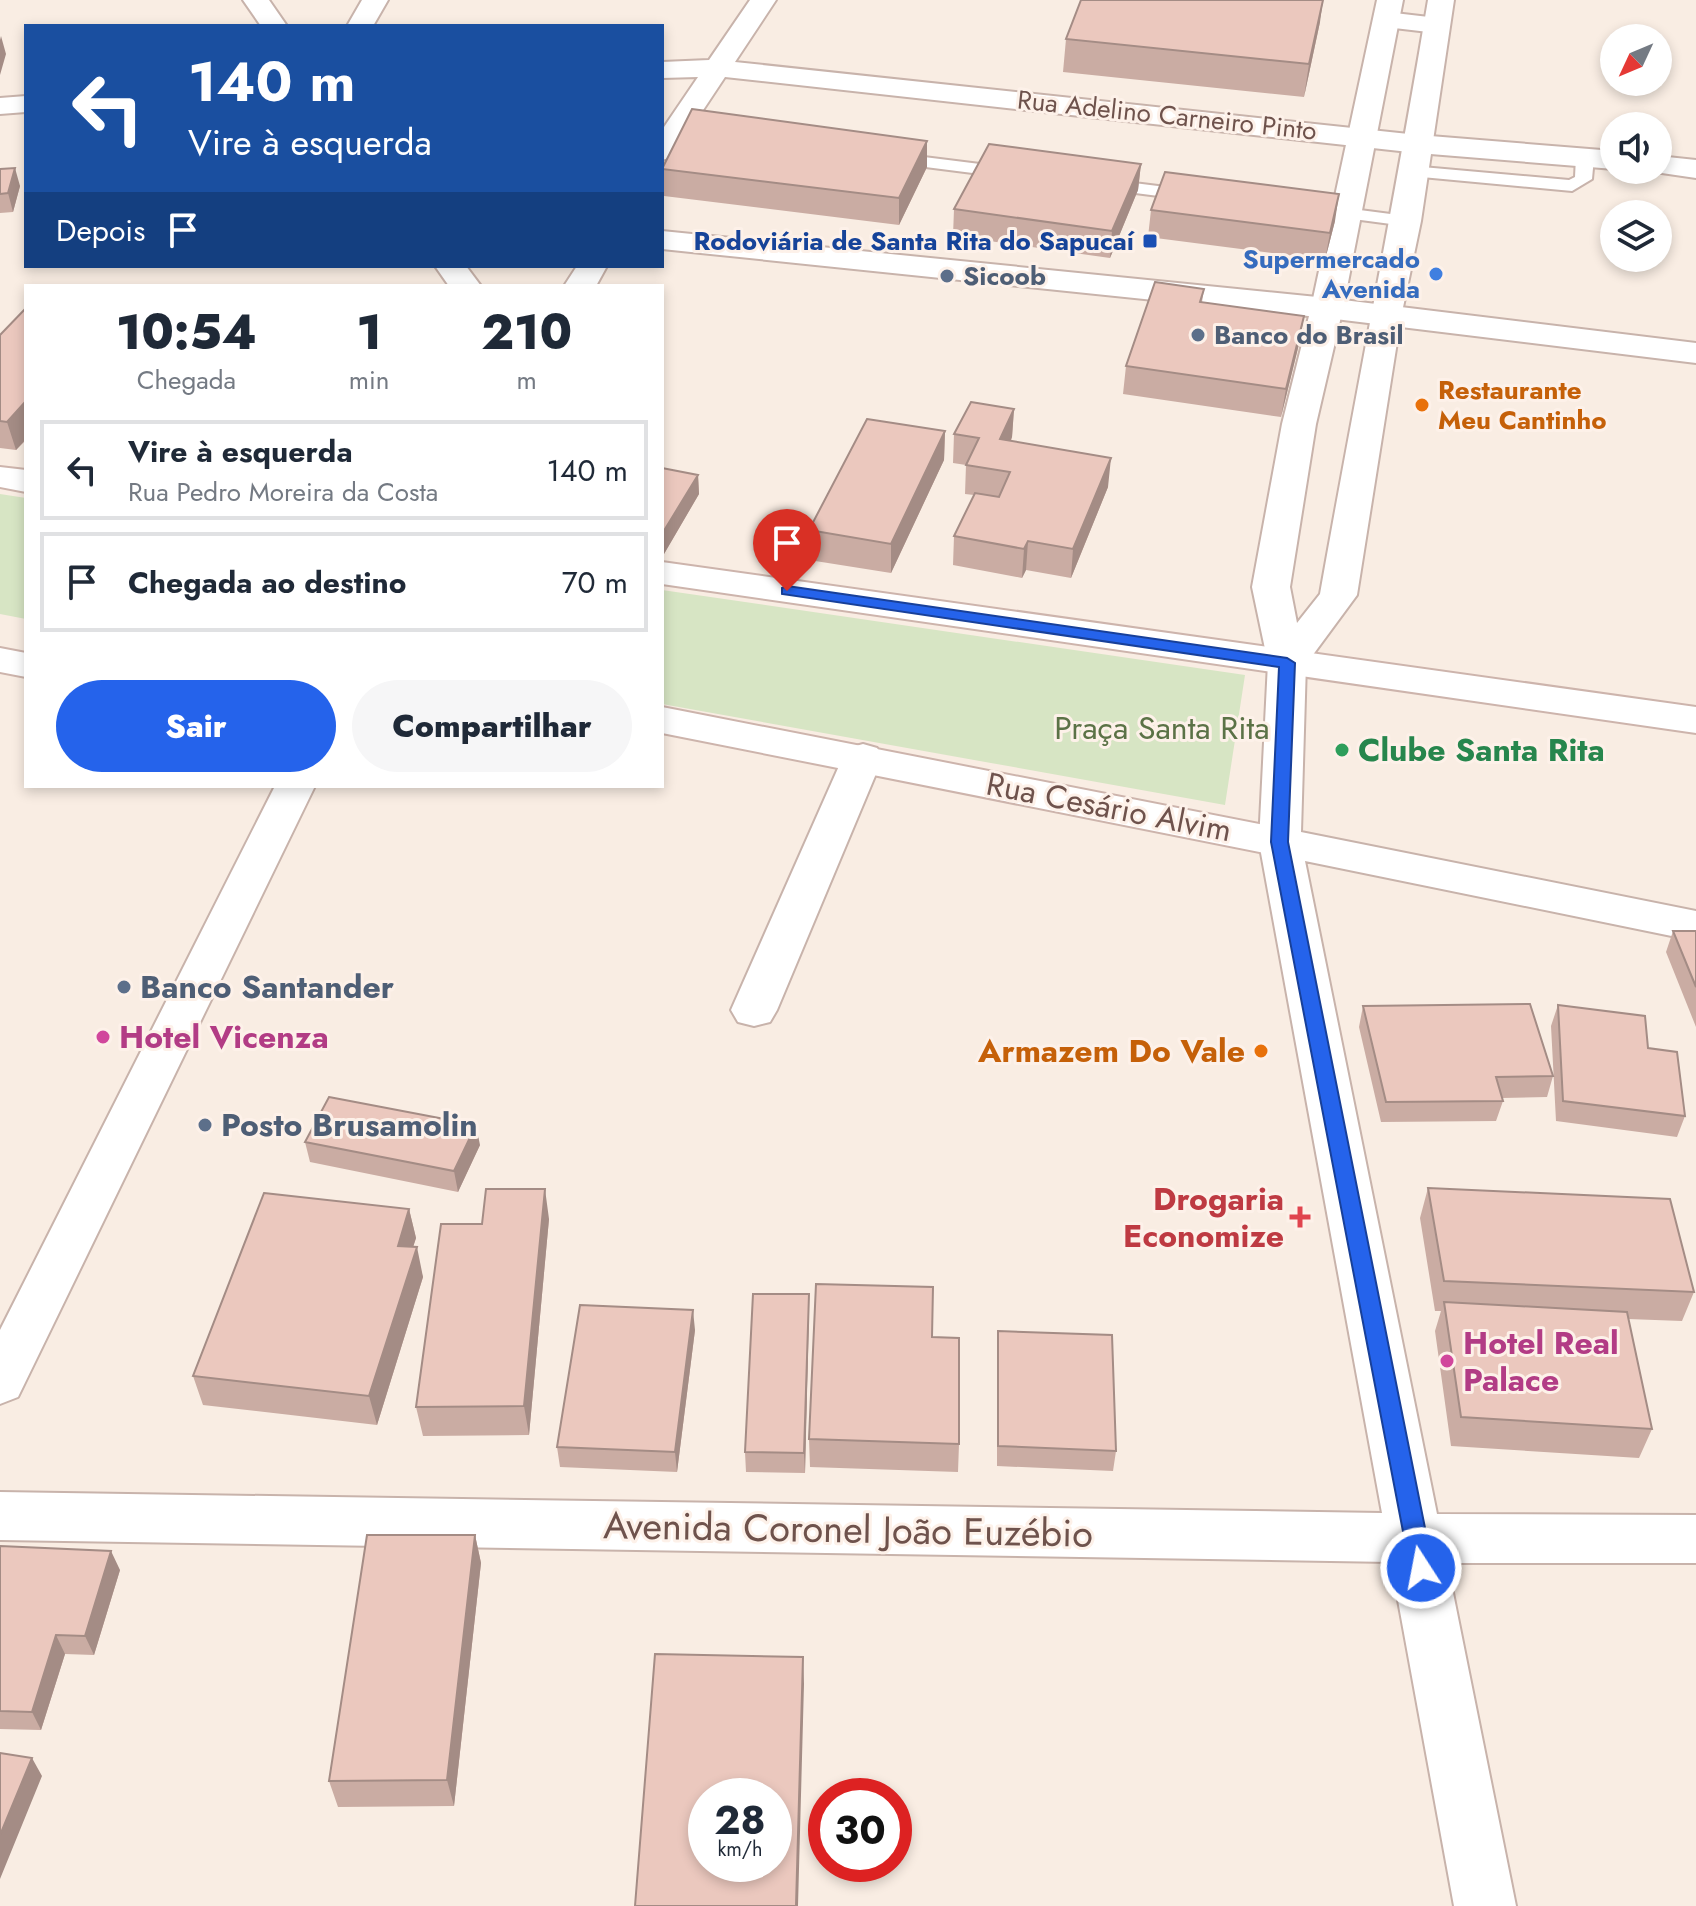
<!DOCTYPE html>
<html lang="pt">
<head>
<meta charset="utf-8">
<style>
	:root { --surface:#fff; --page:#f6f6f7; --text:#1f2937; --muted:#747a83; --line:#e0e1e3; --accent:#2563eb }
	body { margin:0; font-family:Jost,sans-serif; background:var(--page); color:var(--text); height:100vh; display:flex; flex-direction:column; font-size:30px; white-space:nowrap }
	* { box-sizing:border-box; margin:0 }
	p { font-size:26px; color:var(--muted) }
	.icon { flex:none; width:44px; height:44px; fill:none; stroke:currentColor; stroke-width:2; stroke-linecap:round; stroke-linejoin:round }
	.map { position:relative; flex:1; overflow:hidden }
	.side { position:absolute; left:24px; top:284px; width:640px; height:504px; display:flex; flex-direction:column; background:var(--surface); border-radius:0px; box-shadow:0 4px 12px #0003 }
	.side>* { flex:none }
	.top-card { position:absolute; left:24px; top:24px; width:640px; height:244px; border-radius:0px; box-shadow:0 4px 12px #0003; background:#1a4fa0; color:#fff; overflow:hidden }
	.needle { width:52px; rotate:226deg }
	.buttons { position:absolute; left:1600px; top:24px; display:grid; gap:16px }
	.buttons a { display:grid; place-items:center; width:72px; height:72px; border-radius:50%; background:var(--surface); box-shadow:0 4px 12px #0003; font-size:40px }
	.speed { position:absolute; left:688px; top:1778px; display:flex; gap:16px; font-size:40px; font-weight:700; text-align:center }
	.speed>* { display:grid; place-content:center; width:104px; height:104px; border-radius:50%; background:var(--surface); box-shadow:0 4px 12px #0003; line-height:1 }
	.speed small { font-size:20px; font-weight:400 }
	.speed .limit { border:12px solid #d22; background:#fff; color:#111 }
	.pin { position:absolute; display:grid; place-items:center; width:68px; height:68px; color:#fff; margin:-82px -34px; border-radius:50% 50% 50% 0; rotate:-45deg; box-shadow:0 0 8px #0007 }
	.pin .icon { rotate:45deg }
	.me { position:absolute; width:88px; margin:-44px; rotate:349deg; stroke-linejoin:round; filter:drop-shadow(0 0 6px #0008) }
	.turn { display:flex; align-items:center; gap:28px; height:168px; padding:0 32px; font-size:36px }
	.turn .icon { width:104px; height:104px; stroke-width:2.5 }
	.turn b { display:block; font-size:56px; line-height:68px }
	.then { display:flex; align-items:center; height:76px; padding:0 32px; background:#0003; gap:16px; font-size:30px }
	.eta { display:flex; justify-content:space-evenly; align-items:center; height:136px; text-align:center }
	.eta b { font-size:48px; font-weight:800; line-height:56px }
	.cta { display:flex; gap:16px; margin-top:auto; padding:16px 32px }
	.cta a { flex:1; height:92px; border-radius:48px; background:var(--accent); color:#fff; font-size:32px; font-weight:800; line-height:92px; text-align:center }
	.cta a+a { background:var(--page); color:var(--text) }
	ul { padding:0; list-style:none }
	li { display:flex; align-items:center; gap:24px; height:100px; margin:0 16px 12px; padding:0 16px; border:4px solid var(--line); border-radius:0px }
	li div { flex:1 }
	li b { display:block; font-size:30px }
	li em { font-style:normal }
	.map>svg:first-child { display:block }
	.green { fill:#d7e5c4 }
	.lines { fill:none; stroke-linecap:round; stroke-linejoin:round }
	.service-casing { stroke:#c8b3ab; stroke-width:4 }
	.minor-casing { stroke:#c8b3ab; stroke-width:4 }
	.tertiary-casing { stroke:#c8b3ab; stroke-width:4 }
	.secondary-casing { stroke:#cdb4ac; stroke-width:4 }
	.service { fill:#fff; fill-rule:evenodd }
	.minor { fill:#fff; fill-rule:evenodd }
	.tertiary { fill:#fff; fill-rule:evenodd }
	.secondary { fill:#fff; fill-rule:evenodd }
	.wall { fill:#caaca3 }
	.shaded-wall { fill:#a48c85 }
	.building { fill:#ebc8be; stroke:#a48c85; stroke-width:2; fill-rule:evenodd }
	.route { fill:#2563eb; stroke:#184099; stroke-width:2 }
	.transit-dot { fill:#1a4fb4; stroke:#fdf1e9; stroke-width:3 }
	.shop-dot { fill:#3f7fe0; stroke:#fdf1e9; stroke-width:3 }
	.service-dot { fill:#5c6f8a; stroke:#fdf1e9; stroke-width:3 }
	.food-dot { fill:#e8710a; stroke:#fdf1e9; stroke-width:3 }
	.leisure-dot { fill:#2e9e5b; stroke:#fdf1e9; stroke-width:3 }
	.hotel-dot { fill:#d1479c; stroke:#fdf1e9; stroke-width:3 }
	.health-dot { fill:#e0444e; stroke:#fdf1e9; stroke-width:3 }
	.labels { text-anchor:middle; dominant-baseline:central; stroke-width:6; stroke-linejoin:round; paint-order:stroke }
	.far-street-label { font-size:26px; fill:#6e524c; stroke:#fdf1e9 }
	.far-transit-label { font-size:26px; font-weight:bold; fill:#164399; stroke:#fdf1e9; text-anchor:end }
	.far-shop-label { font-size:26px; font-weight:bold; fill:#366cbe; stroke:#fdf1e9; text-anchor:end }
	.far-service-label { font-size:26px; font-weight:bold; fill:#4e5e75; stroke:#fdf1e9; text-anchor:start }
	.far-food-label { font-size:26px; font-weight:bold; fill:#c56008; stroke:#fdf1e9; text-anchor:start }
	.park-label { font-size:32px; fill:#5b7246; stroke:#fdf1e9 }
	.leisure-label { font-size:32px; font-weight:bold; fill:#27864d; stroke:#fdf1e9; text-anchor:start }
	.street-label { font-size:32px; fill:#6e524c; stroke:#fdf1e9 }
	.service-label { font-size:32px; font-weight:bold; fill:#4e5e75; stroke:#fdf1e9; text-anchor:start }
	.hotel-label { font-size:32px; font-weight:bold; fill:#b23c85; stroke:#fdf1e9; text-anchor:start }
	.food-label { font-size:32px; font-weight:bold; fill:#c56008; stroke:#fdf1e9; text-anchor:end }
	.health-label { font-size:32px; font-weight:bold; fill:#be3a42; stroke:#fdf1e9; text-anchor:end }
	.near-street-label { font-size:38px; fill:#6e524c; stroke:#fdf1e9 }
</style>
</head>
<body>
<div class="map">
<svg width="1696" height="1906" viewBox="0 0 1696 1906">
	<rect width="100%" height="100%" fill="#f9ede3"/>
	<path class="green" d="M0,494L26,498V619L0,614Z
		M662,590L1245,675L1225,805L662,704Z"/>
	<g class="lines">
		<defs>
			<path id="service" d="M1585,152L1594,157L1592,179L1572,191L1411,176L1402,171L1411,166L1569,180L1575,177L1576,157Z
				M892,153L1012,168L1021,173L1012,178L886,162L883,158L886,154Z
				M1102,179L1190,190L1199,195L1190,200L1096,188L1093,184L1096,180Z
				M1329,206L1406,216L1415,221L1406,226L1323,215L1320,211L1323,207Z"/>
			<path id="minor" d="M243,0H269L287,26H261Z
				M362,0H388L373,26H347Z
				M750,0H776L735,62L1418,135L1614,151V169L1418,153L725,77L672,157L662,160V130L698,77L662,78V62L709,60Z
				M1386,12L1446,19L1450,25L1446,31L1437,33L1377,26L1373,20L1377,14Z
				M26,96V112L0,114V98Z
				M1658,156L1696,160V178L1648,171L1658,170Z
				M662,231L1327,298L1696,343V363L1327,318L662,249Z
				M435,266H466L481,286H449Z
				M577,266H607L596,286H564Z
				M1287,651L1301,655L1306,663L1301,832L1696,911V941L1305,861L1437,1514L1696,1515V1563H1447L1516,1906H1454L1391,1562L0,1540V1492L1382,1513L1259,842L1268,663L1273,655Z
				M863,744L877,748L883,757L777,1010L770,1022L754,1026L738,1022L731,1010L843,757L849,748Z
				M275,786H315L18,1397L0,1404V1330Z"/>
			<path id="tertiary" d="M1377,0H1403L1343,308L1316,424L1290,587L1297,623L1320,594C1355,396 1395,199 1428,0H1454L1421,221L1401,317L1357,595L1301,671L1287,675L1273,671L1268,663L1252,587L1282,424L1311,308Z"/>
			<path id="secondary" d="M0,467L26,470V492L0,487Z
				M662,562L1696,707V733L662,584Z
				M0,648L26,653V677L0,672Z
				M662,707L1280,828L1295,832L1301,842L1295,852L1280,856L662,733Z"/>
		</defs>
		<use href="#service" class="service-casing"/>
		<use href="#minor" class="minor-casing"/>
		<use href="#tertiary" class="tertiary-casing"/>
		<use href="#secondary" class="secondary-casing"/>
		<use href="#service" class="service"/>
		<use href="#minor" class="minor"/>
		<use href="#tertiary" class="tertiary"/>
		<use href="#secondary" class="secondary"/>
	</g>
	<path class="wall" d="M1320,22L1304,97L1063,72L1066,39Z
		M927,141V167L899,225L664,196L662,169Z
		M1141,164L1138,190L1110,258L953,236L954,209Z
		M0,169L20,186L13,212L0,213Z
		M1151,210L1335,221L1325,260L1148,237Z
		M1204,289L1202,302L1304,316L1299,344L1281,417L1123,394L1126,366Z
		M26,308V440L16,450L0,448V335Z
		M1014,409L1012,437L1011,441L1108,487L1071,578L1026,570L1022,578L953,565L954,536L974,495L965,494L966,465L953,463L954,434Z
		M945,431L944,460L891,573L809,560V530Z
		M662,468L698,475L699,494L664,554H662Z
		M1673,931H1696V1027L1666,952Z
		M1558,1005L1648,1048L1685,1116L1677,1137L1556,1121L1551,1026Z
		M1363,1006L1553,1076L1547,1097L1502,1098L1503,1101L1496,1121L1381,1122L1359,1027Z
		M305,1142L480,1145L458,1192L310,1162Z
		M1428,1188L1694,1292L1682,1321L1628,1319L1652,1429L1639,1458L1451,1446L1435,1331L1441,1311H1435L1420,1218Z
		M409,1209L416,1238L413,1247L423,1277L377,1425L203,1405L193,1376Z
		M549,1219L529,1435L423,1436L416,1407L482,1224Z
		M809,1294L805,1473L746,1472L745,1452Z
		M695,1330L677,1472L560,1467L557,1447Z
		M998,1331L1116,1451L1113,1471L997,1466V1351Z
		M932,1337L959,1444L958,1472L810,1467L809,1439Z
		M475,1535L481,1563L454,1806L338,1807L329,1781Z
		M0,1546L120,1570L94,1655L65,1654L41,1730L0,1729Z"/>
	<path class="shaded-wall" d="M1323,0L1320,22L1304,97L1309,64Z
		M1,36L6,54L0,75V40Z
		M927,141V167L899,225V198Z
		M1141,164L1138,190L1110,258L1112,231Z
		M15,168L20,186L13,212L8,193Z
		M1339,194L1335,221L1325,260L1330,233Z
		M1304,316L1299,344L1281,417L1286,389Z
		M26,401V439L16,450L7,422Z
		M1014,409L1012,437L998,468L1000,439Z
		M945,431L944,460L891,573V544Z
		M1111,458L1108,487L1071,578L1073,549Z
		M698,475L699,494L664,554L662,534Z
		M1028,541L1026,570L1022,578L1024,549Z
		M476,1125L480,1145L458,1192L454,1171Z
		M545,1189L549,1219L529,1435L524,1406Z
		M409,1209L416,1238L404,1275L398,1246Z
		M417,1247L423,1277L377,1425L369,1396Z
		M809,1294V1314L805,1473L804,1453Z
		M693,1310L695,1330L677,1472L675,1452Z
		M475,1535L481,1563L454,1806L447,1780Z
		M111,1551L120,1570L94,1655L85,1636Z
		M56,1635L65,1654L41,1730L32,1712Z
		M803,1657L804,1684L798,1906H796Z
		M32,1758L42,1776L0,1879V1835Z"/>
	<path class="building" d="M1081,0H1323L1309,64L1066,39Z
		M692,109L927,141L899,198L662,169Z
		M989,144L1141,164L1112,231L954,209Z
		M15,168L8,193L0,194V169Z
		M1165,172L1339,194L1330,233L1151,210Z
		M1155,282L1204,289L1200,302L1304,316L1286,389L1126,366Z
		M26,308V401L7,422L0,421V335Z
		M971,402L1014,409L1000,439L1111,458L1073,549L1028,541L1024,549L954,536L975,493L999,497L1010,472L966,465L979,438L954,434Z
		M867,419L945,431L891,544L809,530Z
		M662,468L698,475L662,534Z
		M1673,931H1696V987Z
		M1530,1004L1553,1076L1496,1077L1503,1101L1386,1102L1363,1006Z
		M1558,1005L1645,1016L1648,1048L1677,1052L1685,1116L1563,1101Z
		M329,1097L476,1125L454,1171L305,1142Z
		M1428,1188L1670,1199L1694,1292L1444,1281Z
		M486,1189H545L524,1406L416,1407L441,1224H482Z
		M264,1193L409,1209L398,1246L417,1247L369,1396L193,1376Z
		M816,1284L933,1287L932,1337L959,1338V1444L809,1439Z
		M753,1294H809L804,1453L745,1452Z
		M1444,1302L1627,1312L1652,1429L1461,1417Z
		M580,1305L693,1310L675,1452L557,1447Z
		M998,1331L1112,1335L1116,1451L998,1446Z
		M367,1535H475L447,1780L329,1781Z
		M0,1546L111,1551L85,1636L56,1635L32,1712L0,1711Z
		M655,1654L803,1657L796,1906H635ZM706,1796H774V1864H706Z
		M0,1753L32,1758L0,1835Z"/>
	<path class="route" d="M787,586L1287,658L1295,663L1288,842L1433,1568L1429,1576L1421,1579L1413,1576L1410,1568L1271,842L1279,667L782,594V588Z"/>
	<rect class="transit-dot" x="1142" y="233" width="16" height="16" rx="4"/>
	<circle class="shop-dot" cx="1436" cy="274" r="8"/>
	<g class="service-dot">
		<circle cx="947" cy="276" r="8"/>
		<circle cx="1198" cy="335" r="8"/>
		<circle cx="124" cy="987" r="8"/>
		<circle cx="205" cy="1125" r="8"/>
	</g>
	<g class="food-dot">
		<circle cx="1422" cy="405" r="8"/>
		<circle cx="1261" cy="1051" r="8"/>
	</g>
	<circle class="leisure-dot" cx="1342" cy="750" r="8"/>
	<g class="hotel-dot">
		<circle cx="103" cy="1037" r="8"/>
		<circle cx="1447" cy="1361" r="8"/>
	</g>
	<path class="health-dot" d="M1296 1205h8v8h8v8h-8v8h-8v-8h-8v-8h8z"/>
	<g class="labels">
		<g class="far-street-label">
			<text transform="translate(1167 115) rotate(6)">Rua Adelino Carneiro Pinto</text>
		</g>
		<g class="far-transit-label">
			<text x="1134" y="241">Rodoviária de Santa Rita do Sapucaí</text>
		</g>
		<g class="far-shop-label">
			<text x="1420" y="259">Supermercado<tspan x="1420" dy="30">Avenida</tspan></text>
		</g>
		<g class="far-service-label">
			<text x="963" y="276">Sicoob</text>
			<text x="1214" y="335">Banco do Brasil</text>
		</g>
		<g class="far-food-label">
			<text x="1438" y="390">Restaurante<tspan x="1438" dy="30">Meu Cantinho</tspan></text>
		</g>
		<g class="park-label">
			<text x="1162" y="728">Praça Santa Rita</text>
		</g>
		<g class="leisure-label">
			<text x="1358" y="750">Clube Santa Rita</text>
		</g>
		<g class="street-label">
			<text transform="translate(1109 807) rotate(11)">Rua Cesário Alvim</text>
		</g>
		<g class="service-label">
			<text x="140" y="987">Banco Santander</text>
			<text x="221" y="1125">Posto Brusamolin</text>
		</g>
		<g class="hotel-label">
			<text x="119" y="1037">Hotel Vicenza</text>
			<text x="1463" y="1343">Hotel Real<tspan x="1463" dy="37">Palace</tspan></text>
		</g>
		<g class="food-label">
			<text x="1245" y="1051">Armazem Do Vale</text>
		</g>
		<g class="health-label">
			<text x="1284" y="1199">Drogaria<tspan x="1284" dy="37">Economize</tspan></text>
		</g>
		<g class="near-street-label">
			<text transform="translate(848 1529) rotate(1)">Avenida Coronel João Euzébio</text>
		</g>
	</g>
</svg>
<div class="buttons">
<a><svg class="needle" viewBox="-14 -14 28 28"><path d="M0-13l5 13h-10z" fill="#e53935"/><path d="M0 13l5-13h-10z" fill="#747a83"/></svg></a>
<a><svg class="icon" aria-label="sound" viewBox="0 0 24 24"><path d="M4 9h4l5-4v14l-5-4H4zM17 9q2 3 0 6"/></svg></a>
<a><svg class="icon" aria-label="layers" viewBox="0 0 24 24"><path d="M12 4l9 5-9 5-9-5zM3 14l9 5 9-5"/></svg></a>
</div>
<div class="speed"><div>28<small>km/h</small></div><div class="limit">30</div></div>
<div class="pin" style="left:787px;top:591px;background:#d93025"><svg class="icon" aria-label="arrive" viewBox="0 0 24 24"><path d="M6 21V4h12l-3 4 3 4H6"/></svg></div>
<svg class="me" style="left:1421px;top:1568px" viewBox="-20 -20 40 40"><circle r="17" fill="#2563eb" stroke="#fff" stroke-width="3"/><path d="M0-11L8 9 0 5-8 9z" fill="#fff"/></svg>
<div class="top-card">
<div class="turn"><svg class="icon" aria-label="left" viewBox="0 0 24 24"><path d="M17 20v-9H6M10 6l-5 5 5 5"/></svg><div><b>140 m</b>Vire à esquerda</div></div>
<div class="then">Depois<svg class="icon" aria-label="arrive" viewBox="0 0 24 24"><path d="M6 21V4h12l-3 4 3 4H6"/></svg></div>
</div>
<section class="side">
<div class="eta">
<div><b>10:54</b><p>Chegada</p></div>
<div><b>1</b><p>min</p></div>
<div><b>210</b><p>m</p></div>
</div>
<ul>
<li><svg class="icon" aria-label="left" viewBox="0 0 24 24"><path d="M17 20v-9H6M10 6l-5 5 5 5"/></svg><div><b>Vire à esquerda</b><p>Rua Pedro Moreira da Costa</p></div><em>140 m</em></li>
<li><svg class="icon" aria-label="arrive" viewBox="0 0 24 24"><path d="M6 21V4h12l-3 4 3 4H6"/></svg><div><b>Chegada ao destino</b></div><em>70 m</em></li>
</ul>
<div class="cta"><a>Sair</a><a>Compartilhar</a></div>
</section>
</div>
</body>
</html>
